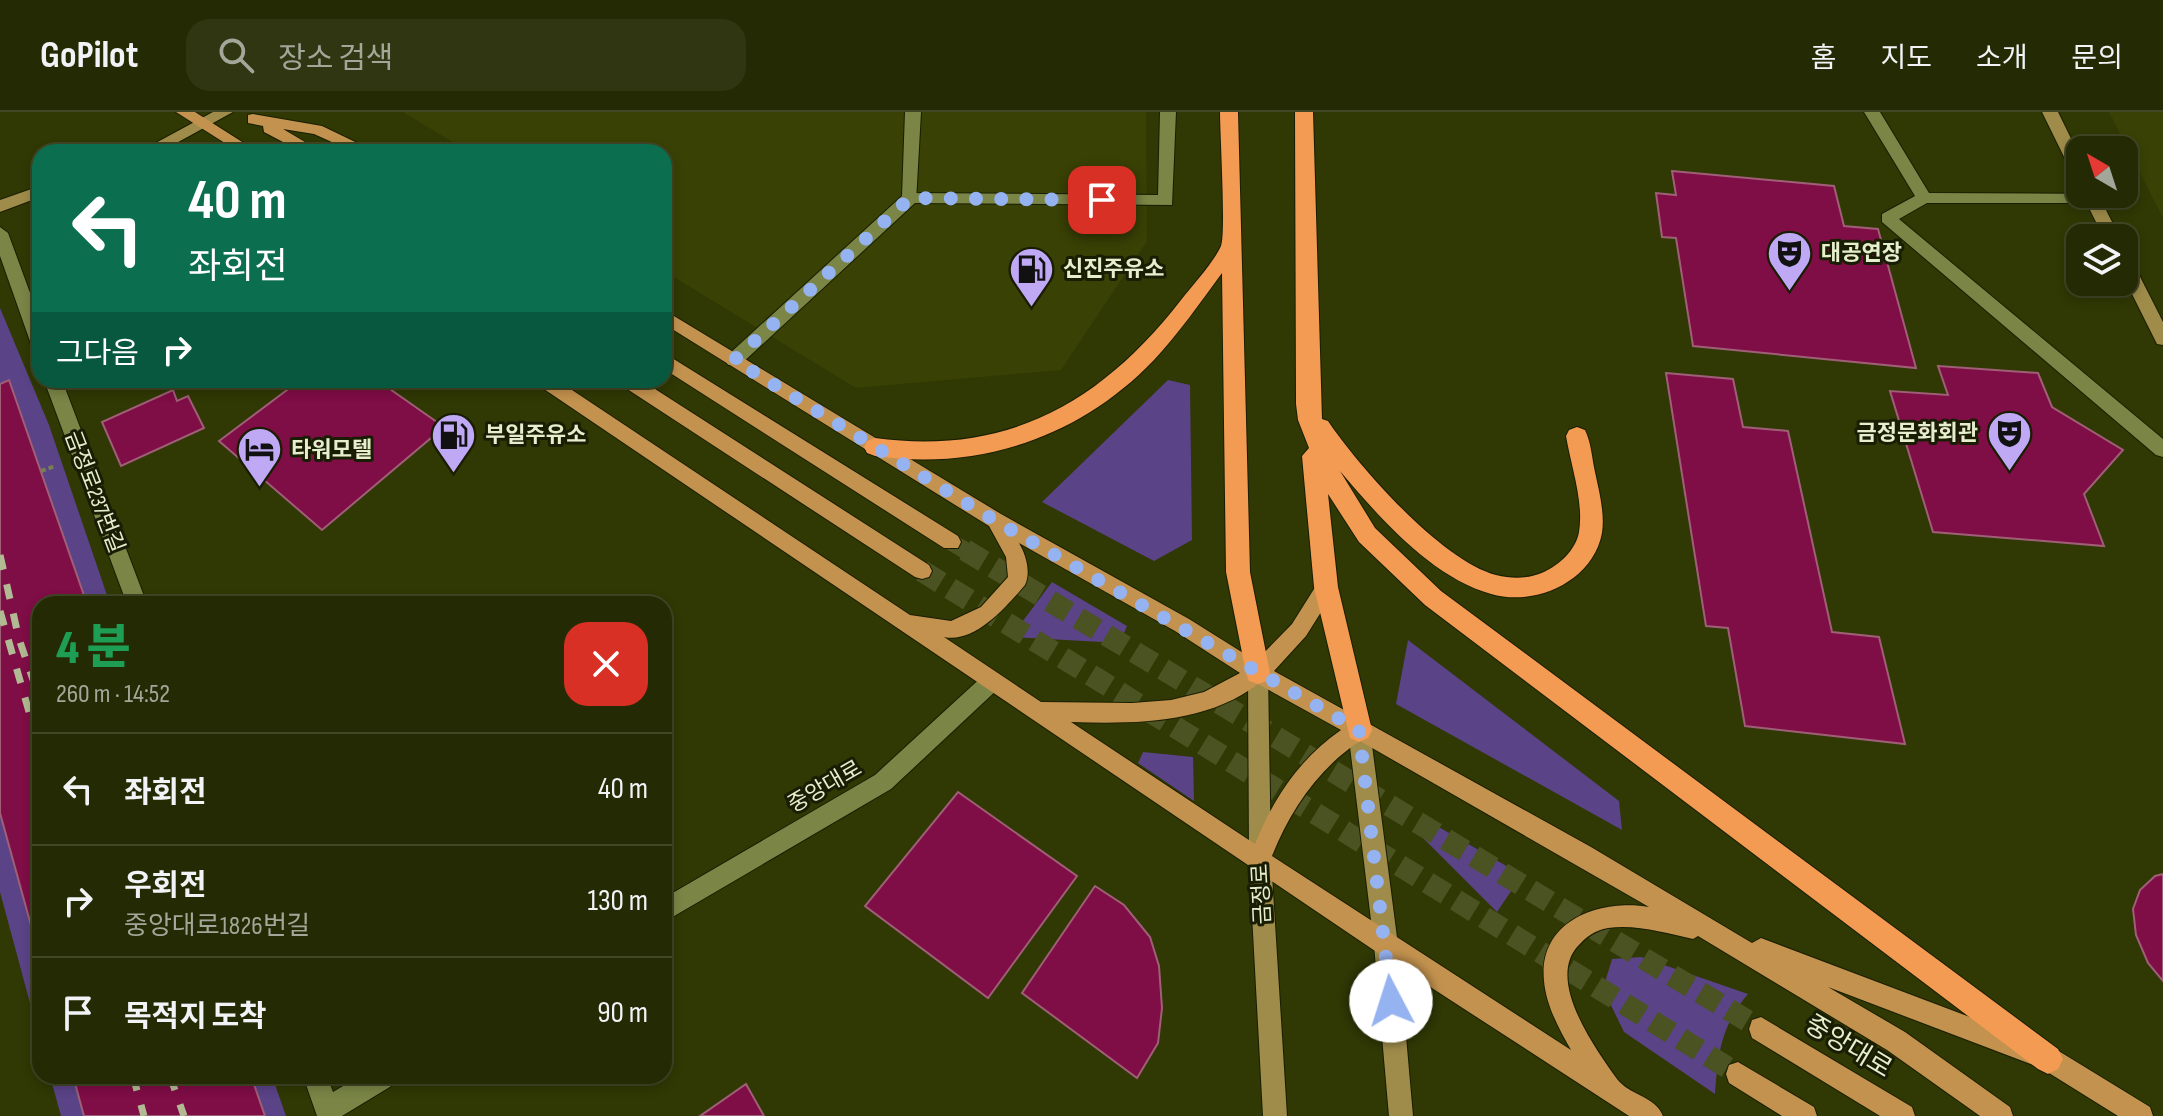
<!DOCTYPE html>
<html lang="ko">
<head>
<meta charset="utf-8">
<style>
	:root { --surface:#242a03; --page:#303612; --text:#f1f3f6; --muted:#a3a79a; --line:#414625 }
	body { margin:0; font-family:"Sofia Sans Condensed","Noto Sans KR",sans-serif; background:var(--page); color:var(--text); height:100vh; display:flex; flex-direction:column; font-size:30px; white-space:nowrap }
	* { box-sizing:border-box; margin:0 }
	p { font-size:26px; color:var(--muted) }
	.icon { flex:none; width:44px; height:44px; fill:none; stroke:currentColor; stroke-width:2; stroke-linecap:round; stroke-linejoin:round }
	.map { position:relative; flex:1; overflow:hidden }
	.side { position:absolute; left:32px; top:484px; width:640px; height:488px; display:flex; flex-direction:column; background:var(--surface); border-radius:24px; box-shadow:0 4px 12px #0003,0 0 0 2px var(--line) }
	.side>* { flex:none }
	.banner { position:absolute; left:32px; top:32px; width:640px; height:244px; border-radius:24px; box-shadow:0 4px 12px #0003,0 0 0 2px var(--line); background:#0b6e4f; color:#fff; overflow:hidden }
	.needle { width:52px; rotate:321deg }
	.fabs { position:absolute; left:2066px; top:24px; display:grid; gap:16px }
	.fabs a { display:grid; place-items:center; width:72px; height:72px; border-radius:16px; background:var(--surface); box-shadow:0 4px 12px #0003,0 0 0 2px var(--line); font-size:40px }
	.pin { position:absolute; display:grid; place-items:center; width:68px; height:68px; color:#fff; margin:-34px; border-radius:16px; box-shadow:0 4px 12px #0006 }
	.me { position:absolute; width:88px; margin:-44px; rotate:355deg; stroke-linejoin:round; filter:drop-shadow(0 0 6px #0008) }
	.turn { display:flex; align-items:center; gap:28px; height:168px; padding:0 24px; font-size:36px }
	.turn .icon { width:104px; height:104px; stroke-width:2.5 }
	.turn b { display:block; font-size:56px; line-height:68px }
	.then { display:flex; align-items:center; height:76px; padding:0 24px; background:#0003; gap:16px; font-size:30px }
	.round { display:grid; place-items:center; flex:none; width:84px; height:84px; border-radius:24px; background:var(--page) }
	.summary { display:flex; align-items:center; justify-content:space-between; height:136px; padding:0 24px }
	h1 { font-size:48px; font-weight:800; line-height:60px; color:#1e9e55 }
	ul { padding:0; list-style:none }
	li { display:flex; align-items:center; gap:24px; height:112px; padding:0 24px; border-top:2px solid var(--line) }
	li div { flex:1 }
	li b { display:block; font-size:30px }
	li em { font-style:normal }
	header { display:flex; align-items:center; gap:48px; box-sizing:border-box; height:112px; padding:0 40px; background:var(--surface); border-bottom:2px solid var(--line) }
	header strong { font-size:38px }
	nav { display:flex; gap:44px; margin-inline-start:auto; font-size:28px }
	.search { width:560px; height:72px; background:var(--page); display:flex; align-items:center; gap:20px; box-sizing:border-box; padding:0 28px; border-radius:24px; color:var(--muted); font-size:30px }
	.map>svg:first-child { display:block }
	.built { fill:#394105 }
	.green { fill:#5a4387 }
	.building { fill:#7f0d46; stroke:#9f5f76; stroke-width:2 }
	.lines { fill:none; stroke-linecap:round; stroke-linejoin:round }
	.primary-tunnel-far1 { stroke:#4b5322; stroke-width:17; stroke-dasharray:17 9; stroke-linecap:butt }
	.primary-tunnel { stroke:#4b5322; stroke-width:22; stroke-dasharray:22 11; stroke-linecap:butt }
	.lane-casing { stroke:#191e00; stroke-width:2 }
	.street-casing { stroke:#191e00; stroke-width:2 }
	.secondary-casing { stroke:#191e00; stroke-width:2 }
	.primary-casing { stroke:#191e00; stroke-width:2 }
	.highway-casing { stroke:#191e00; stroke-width:2 }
	.path { stroke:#767e52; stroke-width:4; stroke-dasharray:5 3; stroke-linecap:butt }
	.lane { fill:#7a8546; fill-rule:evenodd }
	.street { fill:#7a8546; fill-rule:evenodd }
	.secondary { fill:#9f8c4a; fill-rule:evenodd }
	.primary { fill:#c3924e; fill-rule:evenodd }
	.highway { fill:#f49b53; fill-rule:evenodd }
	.rail { stroke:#b2ba93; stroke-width:7; stroke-dasharray:15 15; stroke-linecap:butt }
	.route { stroke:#95b2f1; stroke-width:14; stroke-dasharray:0 25.2 }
	.labels { text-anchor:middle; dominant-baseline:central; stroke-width:6; stroke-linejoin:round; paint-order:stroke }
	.poi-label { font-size:22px; font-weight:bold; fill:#e6eecd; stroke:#191d04; text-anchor:start }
	.street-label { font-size:22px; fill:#e6eecd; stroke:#191d04 }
	.near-street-label { font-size:26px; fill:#e6eecd; stroke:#191d04 }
</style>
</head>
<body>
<header>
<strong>GoPilot</strong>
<div class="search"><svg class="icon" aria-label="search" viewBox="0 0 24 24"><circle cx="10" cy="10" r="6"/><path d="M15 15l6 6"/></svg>장소 검색</div>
<nav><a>홈</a><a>지도</a><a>소개</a><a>문의</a></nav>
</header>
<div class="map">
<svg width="2163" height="1004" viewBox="0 0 2163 1004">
	<rect width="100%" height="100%" fill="#303804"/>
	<path class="built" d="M403,0H1146L1147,129L1061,258L856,276L664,159V40H469Z
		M2110,0H2163V106L2109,0Z"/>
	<path class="green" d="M0,196L49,313L110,492H40V928L0,780Z
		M1168,268L1190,273L1192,428L1154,449L1042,390Z
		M1052,470L1127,514L1120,531L1011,525Z
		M1408,528L1619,689L1622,718L1396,592Z
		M1143,640L1193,645L1194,689L1138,651Z
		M1430,710L1522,763L1497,800L1420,723Z
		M1641,845L1748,882C1721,914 1718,941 1715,982L1624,920L1603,877L1612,847Z
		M50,964H272L286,1004H61Z"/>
	<path class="building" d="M1672,59L1834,74L1844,114L1878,117L1916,256L1693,234L1676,126L1662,125L1656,81L1676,83Z
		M1938,254L2038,261L2052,295L2123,338L2084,382L2104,434L1933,420L1890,279L1948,283Z
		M1666,261L1733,267L1743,315L1788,319L1832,520L1879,525L1905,632L1745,614L1728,516L1706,514Z
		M9,268L87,492H40V846L0,701V272Z
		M283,268H377L444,315L322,418L219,329L291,275Z
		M173,278L177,289L188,284L204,316L121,354L102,310Z
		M958,680L1077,764L988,886L865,794Z
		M2163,762V869L2148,851L2136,823L2133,797L2140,778L2155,764Z
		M1095,774L1124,793L1150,825L1159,854L1162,896L1158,931L1137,966L1022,881Z
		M73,964H251L265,1004H84Z
		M746,972L764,1004H700Z"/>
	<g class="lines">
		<path class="primary-tunnel-far1" d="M951,430L968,440"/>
		<path class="primary-tunnel" d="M965,438L1761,917
			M922,459L1738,962"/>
		<defs>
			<path id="lane" d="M1160,0H1176L1172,93L910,91L902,86L910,81L1158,83Z"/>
			<path id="street" d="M905,0H921L916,90L740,253H728L725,248L728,243L902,84Z
				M1864,0H1880L1929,81L2098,82L2100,86L2092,91H1927L1899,107L2163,327V345L2156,343L1882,110V102L1915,84Z
				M0,115L8,121L40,208V239L31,232L0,144Z
				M44,268H62L147,492H127Z
				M992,560L999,562L1002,569L999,576L891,677L664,810V786L875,663L985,562Z
				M303,964H327L333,980L360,964H396L393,973L342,1004H317Z"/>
			<path id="secondary" d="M213,0H233L160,40H139Z
				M2042,0H2058L2080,45V66L2072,61Z
				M40,74V85L0,100V88Z
				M2082,82H2098L2120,126H2104Z
				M2124,143L2130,145L2163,210V233L2157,232L2124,166Z
				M1258,552L1265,555L1268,561L1271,747L1287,1004H1263L1249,747L1248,561L1251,555Z
				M1359,608L1366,611L1370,618L1398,833L1413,1004H1389L1374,833L1348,618L1352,611Z"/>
			<path id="primary" d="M176,0H195L258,40H239Z
				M253,2L322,14L376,40H354L314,22L283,17L322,40H302L264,20L263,14L248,11V3Z
				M664,198L1001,402L1189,507L1256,549L1292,512L1319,469L1326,467L1333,469L1336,475L1333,481L1306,524L1274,559L1591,735L1752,831L1761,826L2057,938L2150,995L2153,1004H2118L2041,956L1828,875L1905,920L2010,995L2013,1004H1980L1887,938L1698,824L1693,827C1666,821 1636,812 1608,816C1595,818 1586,825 1577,835C1547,870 1595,936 1617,967C1629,983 1655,984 1663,1004H1629L1378,841L538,273L535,268H557L910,503L951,509L981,495L1008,465L1006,445L989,414L664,212ZM1019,431L1175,519L1240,561L1204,580L1171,588L1132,591L1041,590L944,525C975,532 1007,494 1025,473C1031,460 1026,443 1019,431ZM1258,572L1341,618C1300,646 1273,687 1255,732L1071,610C1134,612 1206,612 1258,572ZM1360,629L1649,795C1600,787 1538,808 1544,869C1546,893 1559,917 1571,938L1272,744C1291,697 1318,657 1360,629Z
				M664,241L958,424L961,430L958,436H944L664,257Z
				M618,268H641L929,453L932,459L929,465L922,467L915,465L621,273Z
				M1761,905L1912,995L1915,1004H1880L1752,926L1749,917L1752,908Z
				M1738,950L1814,995L1817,1004H1782L1729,971L1726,962L1729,953Z"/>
			<path id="highway" d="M1220,0H1238L1250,460L1270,561L1267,569L1258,572L1249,569L1246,561L1226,460L1222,161C1200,191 1179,221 1154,248C1080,325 980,359 875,344L867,341L864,335L867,329L875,326C1007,344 1101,291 1181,188C1192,174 1214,150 1221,134C1226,121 1220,22 1220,0Z
				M1295,0H1313L1322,307L1328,309C1359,355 1442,449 1496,463C1513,467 1528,467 1544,460C1559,453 1576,438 1579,420C1584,390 1571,354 1566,324L1569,318L1577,315L1585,318C1591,330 1592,346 1595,360C1599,379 1605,401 1602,421C1593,469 1536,495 1491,482C1431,465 1379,405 1340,359L1375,416L1441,479L2058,937L2063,947L2058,957L2048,962L2038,957L1425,493L1359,430L1328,382L1338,475L1372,618L1368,626L1359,630L1350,626L1314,475L1302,344L1309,336L1298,308L1296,292Z"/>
		</defs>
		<use href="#lane" class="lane-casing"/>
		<use href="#street" class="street-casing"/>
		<use href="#secondary" class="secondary-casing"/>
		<use href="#primary" class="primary-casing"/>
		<use href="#highway" class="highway-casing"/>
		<path class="path" d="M41,359L55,354"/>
		<use href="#lane" class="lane"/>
		<use href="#street" class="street"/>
		<use href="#secondary" class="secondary"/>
		<use href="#primary" class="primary"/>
		<use href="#highway" class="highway"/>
		<path class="rail" d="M0,443L19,527L40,588
			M0,499L40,638
			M133,964L144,1004
			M170,964L184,1004"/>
	</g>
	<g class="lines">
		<path class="route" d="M1102,88L910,86L734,248L994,408L1359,618L1391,889"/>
	</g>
	<defs>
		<symbol id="theatre-pin" viewBox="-11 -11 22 30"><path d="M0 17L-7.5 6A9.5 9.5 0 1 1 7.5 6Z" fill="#bfa8f4" stroke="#191d04"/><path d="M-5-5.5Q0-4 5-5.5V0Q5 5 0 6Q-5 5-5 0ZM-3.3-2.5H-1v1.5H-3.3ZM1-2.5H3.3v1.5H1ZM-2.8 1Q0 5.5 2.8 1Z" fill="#111"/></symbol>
		<symbol id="fuel-pin" viewBox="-11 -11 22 30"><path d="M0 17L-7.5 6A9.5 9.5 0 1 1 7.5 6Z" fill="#bfa8f4" stroke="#191d04"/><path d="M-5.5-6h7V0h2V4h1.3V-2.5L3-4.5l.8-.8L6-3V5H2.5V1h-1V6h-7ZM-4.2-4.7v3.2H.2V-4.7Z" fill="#111"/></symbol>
		<symbol id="hotel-pin" viewBox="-11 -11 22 30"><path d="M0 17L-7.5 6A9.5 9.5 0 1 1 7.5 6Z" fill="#bfa8f4" stroke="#191d04"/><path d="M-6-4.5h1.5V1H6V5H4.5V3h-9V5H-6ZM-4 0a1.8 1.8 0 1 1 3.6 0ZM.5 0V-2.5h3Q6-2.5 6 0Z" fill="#111"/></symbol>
	</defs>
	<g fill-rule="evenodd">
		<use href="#theatre-pin" x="1764" y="116" width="51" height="69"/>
		<use href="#fuel-pin" x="1006" y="132" width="51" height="69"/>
		<use href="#theatre-pin" x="1984" y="296" width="51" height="69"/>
		<use href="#fuel-pin" x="428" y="298" width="51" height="69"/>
		<use href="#hotel-pin" x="234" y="312" width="51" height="69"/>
	</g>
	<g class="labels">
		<g class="poi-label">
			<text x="1821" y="141">대공연장</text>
			<text x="1063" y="157">신진주유소</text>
			<text x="1978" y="321" text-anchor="end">금정문화회관</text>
			<text x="485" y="323">부일주유소</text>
			<text x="291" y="338">타워모텔</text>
		</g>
		<g class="street-label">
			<text transform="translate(94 380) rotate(69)">금정로237번길</text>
			<text transform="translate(825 675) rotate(-30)">중앙대로</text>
			<text transform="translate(1262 782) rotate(-93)">금정로</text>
		</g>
		<g class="near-street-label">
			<text transform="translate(1848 935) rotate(31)">중앙대로</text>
		</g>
	</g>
</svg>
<div class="fabs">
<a><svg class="needle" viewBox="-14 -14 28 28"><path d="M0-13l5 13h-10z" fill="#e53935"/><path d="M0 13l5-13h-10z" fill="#a3a79a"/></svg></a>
<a><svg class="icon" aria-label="layers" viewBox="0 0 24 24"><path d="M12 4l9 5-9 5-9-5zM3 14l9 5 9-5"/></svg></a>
</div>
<div class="pin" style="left:1102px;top:88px;background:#d93025"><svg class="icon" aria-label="arrive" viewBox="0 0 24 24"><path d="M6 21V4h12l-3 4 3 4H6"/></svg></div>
<svg class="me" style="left:1391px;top:889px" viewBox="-20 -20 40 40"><circle r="19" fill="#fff"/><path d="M0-13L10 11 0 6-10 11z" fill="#95b2f1"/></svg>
<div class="banner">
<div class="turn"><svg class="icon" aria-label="left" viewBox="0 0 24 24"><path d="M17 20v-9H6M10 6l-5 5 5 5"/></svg><div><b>40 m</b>좌회전</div></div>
<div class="then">그다음<svg class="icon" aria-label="right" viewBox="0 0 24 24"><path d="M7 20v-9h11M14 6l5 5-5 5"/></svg></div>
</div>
<section class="side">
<div class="summary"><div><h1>4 분</h1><p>260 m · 14:52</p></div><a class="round" style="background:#d93025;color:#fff"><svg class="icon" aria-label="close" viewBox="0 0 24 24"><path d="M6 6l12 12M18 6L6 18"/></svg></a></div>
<ul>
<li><svg class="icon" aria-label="left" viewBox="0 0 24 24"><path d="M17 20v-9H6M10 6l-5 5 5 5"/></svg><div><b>좌회전</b></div><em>40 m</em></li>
<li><svg class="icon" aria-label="right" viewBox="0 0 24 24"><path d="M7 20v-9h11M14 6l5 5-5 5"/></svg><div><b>우회전</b><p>중앙대로1826번길</p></div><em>130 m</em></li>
<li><svg class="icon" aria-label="arrive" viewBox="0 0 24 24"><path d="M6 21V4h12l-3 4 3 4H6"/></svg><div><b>목적지 도착</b></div><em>90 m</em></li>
</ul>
</section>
</div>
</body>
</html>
